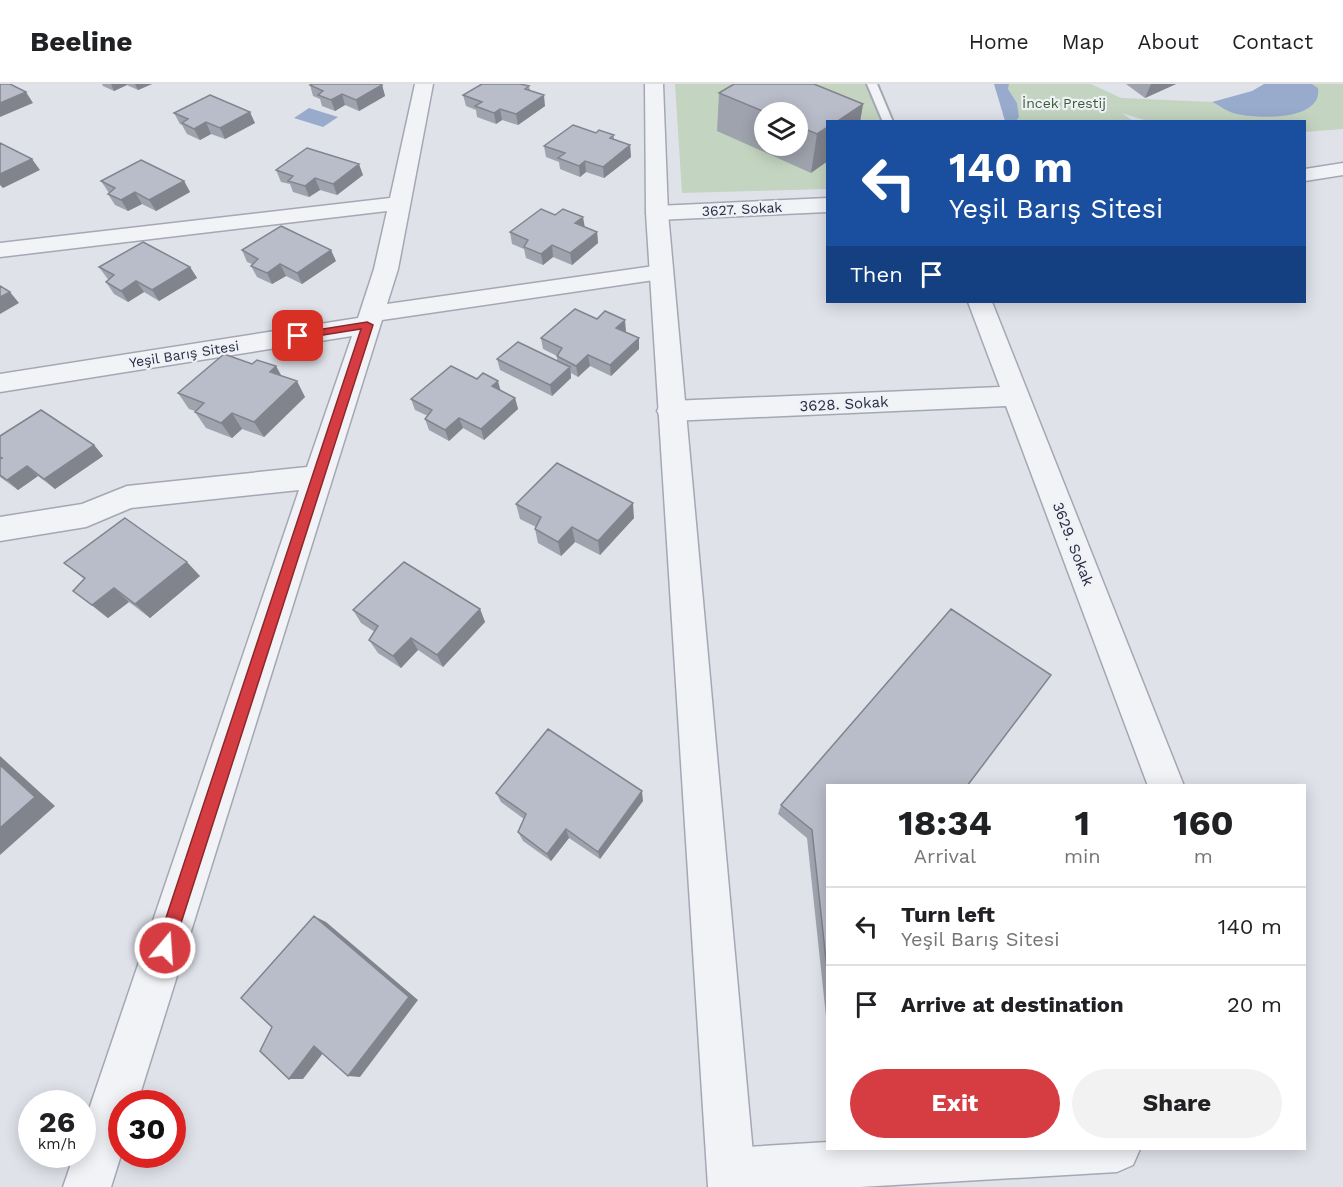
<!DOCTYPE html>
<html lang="en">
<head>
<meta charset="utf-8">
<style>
	:root { --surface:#fff; --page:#f2f2f2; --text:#202124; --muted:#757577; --line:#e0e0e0; --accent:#d63d42 }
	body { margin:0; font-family:"Work Sans",sans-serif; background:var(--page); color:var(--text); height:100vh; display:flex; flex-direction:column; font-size:22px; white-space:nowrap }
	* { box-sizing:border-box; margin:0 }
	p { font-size:20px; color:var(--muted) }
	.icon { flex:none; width:33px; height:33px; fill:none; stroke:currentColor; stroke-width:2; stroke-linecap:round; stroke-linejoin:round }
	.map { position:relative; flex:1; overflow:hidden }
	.drawer { position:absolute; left:826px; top:700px; width:480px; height:366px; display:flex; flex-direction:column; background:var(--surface); border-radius:0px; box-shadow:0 3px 15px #0003 }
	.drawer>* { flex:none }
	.hud { position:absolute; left:826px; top:36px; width:480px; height:183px; border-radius:0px; box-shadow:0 3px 15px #0003; background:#1a4fa0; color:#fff; overflow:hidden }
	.controls { position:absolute; left:754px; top:18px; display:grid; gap:12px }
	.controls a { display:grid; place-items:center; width:54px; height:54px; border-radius:50%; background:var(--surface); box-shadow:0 3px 15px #0003; font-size:30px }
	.speed { position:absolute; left:18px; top:1006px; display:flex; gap:12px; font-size:30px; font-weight:700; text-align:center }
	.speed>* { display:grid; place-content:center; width:78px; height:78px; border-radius:50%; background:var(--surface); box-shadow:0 3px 15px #0003; line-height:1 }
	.speed small { font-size:15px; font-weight:400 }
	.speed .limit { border:9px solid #d22; background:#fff; color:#111 }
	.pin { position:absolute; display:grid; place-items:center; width:51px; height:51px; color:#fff; margin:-26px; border-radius:12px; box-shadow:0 3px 9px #0006 }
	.me { position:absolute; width:66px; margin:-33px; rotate:18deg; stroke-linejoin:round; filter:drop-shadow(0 0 4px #0008) }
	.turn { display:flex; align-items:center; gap:21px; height:126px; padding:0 24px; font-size:27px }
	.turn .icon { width:78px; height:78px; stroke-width:2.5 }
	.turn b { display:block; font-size:42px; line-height:51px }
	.then { display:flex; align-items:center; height:57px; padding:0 24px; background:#0003; gap:12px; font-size:22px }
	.eta { display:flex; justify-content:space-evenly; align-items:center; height:102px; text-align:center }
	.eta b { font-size:36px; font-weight:700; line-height:42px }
	.cta { display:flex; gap:12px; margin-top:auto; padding:12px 24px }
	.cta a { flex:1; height:69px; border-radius:36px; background:var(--accent); color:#fff; font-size:24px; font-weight:700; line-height:69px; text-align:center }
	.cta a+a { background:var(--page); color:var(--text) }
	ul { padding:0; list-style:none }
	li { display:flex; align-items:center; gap:18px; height:78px; padding:0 24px; border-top:2px solid var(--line) }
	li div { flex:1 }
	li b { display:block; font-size:22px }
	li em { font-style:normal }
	header { display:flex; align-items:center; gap:36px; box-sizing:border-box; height:84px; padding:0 30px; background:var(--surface); border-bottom:2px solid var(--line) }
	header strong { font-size:28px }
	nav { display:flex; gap:33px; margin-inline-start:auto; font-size:21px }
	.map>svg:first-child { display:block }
	.green { fill:#c3d4c0; fill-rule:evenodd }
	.water { fill:#98abcc }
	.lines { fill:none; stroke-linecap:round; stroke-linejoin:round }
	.service-casing { stroke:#a4a8b4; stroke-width:4 }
	.minor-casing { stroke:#a4a8b4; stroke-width:3 }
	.tertiary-casing { stroke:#a4a8b4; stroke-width:3 }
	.service { fill:#f2f3f7; fill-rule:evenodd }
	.minor { fill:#f2f3f7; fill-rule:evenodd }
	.tertiary { fill:#f2f3f7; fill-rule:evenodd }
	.wall { fill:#9fa3ad; fill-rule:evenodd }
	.shaded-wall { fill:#82848d }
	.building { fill:#b9bdc9; stroke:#82848d; stroke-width:1.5 }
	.route { fill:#d63d42; stroke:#8b282b; stroke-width:1.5 }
	.labels { text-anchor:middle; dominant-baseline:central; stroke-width:4.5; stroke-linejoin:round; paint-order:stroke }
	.far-park-label { font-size:14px; fill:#375e34; stroke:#eff1f7 }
	.far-street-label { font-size:14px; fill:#272e42; stroke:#eff1f7 }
	.street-label { font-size:15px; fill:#272e42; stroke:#eff1f7 }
</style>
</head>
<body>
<header>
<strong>Beeline</strong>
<nav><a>Home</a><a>Map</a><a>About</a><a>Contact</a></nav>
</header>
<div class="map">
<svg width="1343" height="1103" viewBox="0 0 1343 1103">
	<rect width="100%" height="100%" fill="#dfe2e9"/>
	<path class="green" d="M675,0H872L888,37L828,38V105L682,109ZM765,28H798V62H765Z
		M1009,0H1091L1121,14L1212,18L1233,29L1318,4L1312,0H1343V45L1305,48V38L1147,37L1122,29L1133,37H1016L1019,33L1017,19L1008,5Z"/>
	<path class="water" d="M994,0H1009L1008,5L1017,19L1019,33L1016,37H1005Z
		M1264,0H1312L1318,4C1323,38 1254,35 1233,29C1226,27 1219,21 1212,18L1252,7Z
		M309,24L338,33L323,43L294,34Z"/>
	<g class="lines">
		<defs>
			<path id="service" d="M867,0H877L893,38H883Z"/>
			<path id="minor" d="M415,0H433L398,185L387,220L661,181L669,183L673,188L669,193L661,195L382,236L137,1020H122V1068L111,1103H63L74,1071H82V1046L299,406L131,424L86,443L0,457V433L82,420L127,402L307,383L352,252L0,308V290L358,234L374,185L387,127L0,173V159L390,114Z
				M1343,79V91L1305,97V85Z
				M828,114V128L657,136L649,134L646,129L649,124L657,122Z
				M968,218H992L1184,702H1148L1006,322L671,337L661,334L657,327L661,320L671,317L1000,303Z
				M828,1058V1065H1140L1133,1081L1117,1088L860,1103H714L708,1087L714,1070L731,1064Z"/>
			<path id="tertiary" d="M645,0H663L668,129L756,1103H708L646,129Z"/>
		</defs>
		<use href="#service" class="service-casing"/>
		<use href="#minor" class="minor-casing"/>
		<use href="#tertiary" class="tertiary-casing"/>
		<use href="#service" class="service"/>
		<use href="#minor" class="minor"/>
		<use href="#tertiary" class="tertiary"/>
	</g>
	<path class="wall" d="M102,0H152L138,6L127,1L114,7L103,2Z
		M1126,0H1176L1145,14Z
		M310,1H382L385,12L359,27L345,21L335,27L322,22L320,15L313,12Z
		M529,2L530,6L545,22L518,41L502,36L496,40L477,33L476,26L466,22L463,11Z
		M719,9L863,20L860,38H828L811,89L717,47ZM765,28H798V62H765Z
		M174,29L255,39L225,55L211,50L200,56L187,50L182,41L180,40Z
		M596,49L614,51V56L630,61L631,73L604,94L586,88L580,93L560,85L559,78L546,73L544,62Z
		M276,86L363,91L337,111L320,106L309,113L293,108L290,100L281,98Z
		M101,97H184L190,108L156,127L142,120L128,127L115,121L108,110L109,109Z
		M584,143L597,148L598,159L572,181L553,173L543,181L526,174L524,165L512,160L510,148Z
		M242,166L336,177L302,200L286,192L272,200L257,193L251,182L252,180L247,178Z
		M99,183H190L197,194L159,217L144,208L128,218L114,210L106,198L109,196L107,194Z
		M597,235L625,236V248L639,265L611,292L590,282L578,293L571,289V294L552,312L500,286L497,275L557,277V272L543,265L541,254Z
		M281,292L305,313L264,353L242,345L232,354L206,344L195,328V327L189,325L178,309Z
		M501,307L515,314L518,325L484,356L463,344L449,357L429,346L425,335L428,332L415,326L411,315Z
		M0,352L94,361L103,372L55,405L38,392L18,406L0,393Z
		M516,420L634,434L600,471L575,458L561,472L538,459L535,445L536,443L520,435Z
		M64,479L200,492L150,534L129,518L108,534L73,507L84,495Z
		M480,525L485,538L443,583L418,566L401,584L378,569L369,556L375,548L361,539L353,526Z
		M828,702V951L807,754L778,730L781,721Z
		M496,709L643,717L600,775L569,754L551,777L523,757L518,748L524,735L501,718Z"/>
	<path class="shaded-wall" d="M111,0H126L127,1L114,7Z
		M135,0H152L138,6Z
		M1151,0H1176L1145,14Z
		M382,1L385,12L359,27L356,16Z
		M26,8L33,19L0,33V19Z
		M342,10L345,21L335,27L331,16Z
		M544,11L545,22L518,41L516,30Z
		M863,20L860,38H836Z
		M500,25L502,36L496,40L494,29Z
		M250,28L255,39L225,55L220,44Z
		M206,38L211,50L200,56L194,45Z
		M828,43V77L811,89L817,50Z
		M630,61L631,73L604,94L603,83Z
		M32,75L40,86L3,104L0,101V90Z
		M585,77L586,88L580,93L579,82Z
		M359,80L363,91L337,111L333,100Z
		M315,94L320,106L309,113L305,102Z
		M184,97L190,108L156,127L149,116Z
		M135,108L142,120L128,127L121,116Z
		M583,133L585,144L575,139Z
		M597,148L598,159L572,181L570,169Z
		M552,161L553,173L543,181L541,170Z
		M331,166L336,177L302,200L297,189Z
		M280,180L286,192L272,200L267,189Z
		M190,183L197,194L159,217L152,206Z
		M136,197L144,208L128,218L121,207Z
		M10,208L19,219L0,230V213Z
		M625,236L626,247L617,255L616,244Z
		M639,254V265L611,292L610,281Z
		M588,271L590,282L578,293L576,282Z
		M276,282L285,298L270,288Z
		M570,283L571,294L552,312L550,301Z
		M297,297L305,313L264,353L254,338Z
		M498,297L501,308L492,302Z
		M515,314L518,325L484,356L481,345Z
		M232,329L242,345L232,354L221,339Z
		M459,334L463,344L449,357L445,346Z
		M94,361L103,372L55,405L44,395Z
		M27,382L38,392L18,406L7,396Z
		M633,419L634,434L600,471L598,457Z
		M572,443L575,458L561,472L558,458Z
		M187,478L200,492L150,534L135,520Z
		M114,504L129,518L108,534L92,521Z
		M480,525L485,538L443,583L437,571Z
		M411,554L418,566L401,584L393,572Z
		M0,672L55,722L0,771Z
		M642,707L643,717L600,775L598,768Z
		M566,745L569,754L551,777L547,770Z
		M314,832L326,838L418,916L360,993L348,992Z
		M314,962L327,964L303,995H289Z"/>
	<path class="building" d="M0,0H10L26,8L0,19Z
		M312,0H380L382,1L356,16L342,10L331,16L318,11L323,7L310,1Z
		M482,0H520L529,2L525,5L544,11L516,30L500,25L494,29L475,22L482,18L463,11Z
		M734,0H814L863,20L836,38H828V43L817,50L798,42V28H765L719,9Z
		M210,11L250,28L220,44L206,38L194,45L182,39L188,35L174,29Z
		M573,41L596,49L599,46L614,51L610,54L630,61L603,83L585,77L579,82L558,74L565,69L544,62Z
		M0,59L32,75L0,90Z
		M307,64L359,80L333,100L315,94L305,102L288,97L293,92L276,86Z
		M141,76L184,97L149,116L135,108L121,116L108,110L115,104L101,97Z
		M541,125L555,131L563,125L583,133L575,139L597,148L570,169L552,161L541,170L524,163L528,156L510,148Z
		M281,142L331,166L297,189L280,180L267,189L251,182L258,175L242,166Z
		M143,158L190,183L152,206L136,197L121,207L106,198L114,191L99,183Z
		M0,202L10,208L0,213Z
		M575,225L597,235L605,227L625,236L616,244L639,254L610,281L588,271L576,282L557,272L562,264L541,254Z
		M518,258L570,283L550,301L497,275Z
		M224,270L252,280L257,276L276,282L270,288L297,297L254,338L232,329L221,339L195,328L204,319L178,309Z
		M451,282L477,295L483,289L498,297L492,302L515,314L481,345L459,334L445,346L425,335L432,326L411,315Z
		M41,326L94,361L44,395L27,382L7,396L0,391V375L2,374L0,373V352Z
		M557,379L633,419L598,457L572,443L558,458L535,445L541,433L516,420Z
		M125,434L187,478L135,520L114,504L92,521L73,507L85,494L64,479Z
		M404,478L480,525L437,571L411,554L393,572L369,556L378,542L353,526Z
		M951,525L1051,591L967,702H828V895L812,746L781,721Z
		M548,645L642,707L598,768L566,745L547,770L518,748L526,730L496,709Z
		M0,681L35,713L0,744Z
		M314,832L409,913L348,992L314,962L289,995L260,967L272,943L241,914Z"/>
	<path class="route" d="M367,238L373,241L173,864L171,870L165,872L159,870L156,864L361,245L298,255L293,252L298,249Z"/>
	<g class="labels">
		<g class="far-park-label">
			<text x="1064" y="19">İncek Prestij</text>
		</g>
		<g class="far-street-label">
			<text transform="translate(742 125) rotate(-3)">3627. Sokak</text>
			<text transform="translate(184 270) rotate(-9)">Yeşil Barış Sitesi</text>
		</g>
		<g class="street-label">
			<text transform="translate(844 320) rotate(-3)">3628. Sokak</text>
			<text transform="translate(1073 460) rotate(69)">3629. Sokak</text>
		</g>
	</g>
</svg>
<div class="controls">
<a><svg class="icon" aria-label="layers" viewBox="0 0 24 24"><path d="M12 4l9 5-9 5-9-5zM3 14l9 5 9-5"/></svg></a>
</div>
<div class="speed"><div>26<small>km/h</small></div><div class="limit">30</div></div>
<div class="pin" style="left:298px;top:252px;background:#d93025"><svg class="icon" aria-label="arrive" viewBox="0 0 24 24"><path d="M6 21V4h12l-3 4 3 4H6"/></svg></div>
<svg class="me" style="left:165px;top:864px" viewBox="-20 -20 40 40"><circle r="17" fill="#d63d42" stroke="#fff" stroke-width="3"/><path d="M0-11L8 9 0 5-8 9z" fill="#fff"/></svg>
<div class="hud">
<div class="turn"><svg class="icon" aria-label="left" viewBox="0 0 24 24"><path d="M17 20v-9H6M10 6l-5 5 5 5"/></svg><div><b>140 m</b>Yeşil Barış Sitesi</div></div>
<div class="then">Then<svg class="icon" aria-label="arrive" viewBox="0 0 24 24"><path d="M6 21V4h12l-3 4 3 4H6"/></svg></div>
</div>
<section class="drawer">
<div class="eta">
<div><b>18:34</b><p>Arrival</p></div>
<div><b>1</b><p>min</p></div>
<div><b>160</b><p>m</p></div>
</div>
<ul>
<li><svg class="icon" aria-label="left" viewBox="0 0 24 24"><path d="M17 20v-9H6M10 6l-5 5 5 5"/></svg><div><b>Turn left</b><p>Yeşil Barış Sitesi</p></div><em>140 m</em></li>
<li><svg class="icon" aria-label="arrive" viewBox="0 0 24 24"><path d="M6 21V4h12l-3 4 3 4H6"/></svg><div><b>Arrive at destination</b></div><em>20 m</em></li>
</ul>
<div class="cta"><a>Exit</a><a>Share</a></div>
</section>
</div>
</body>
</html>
